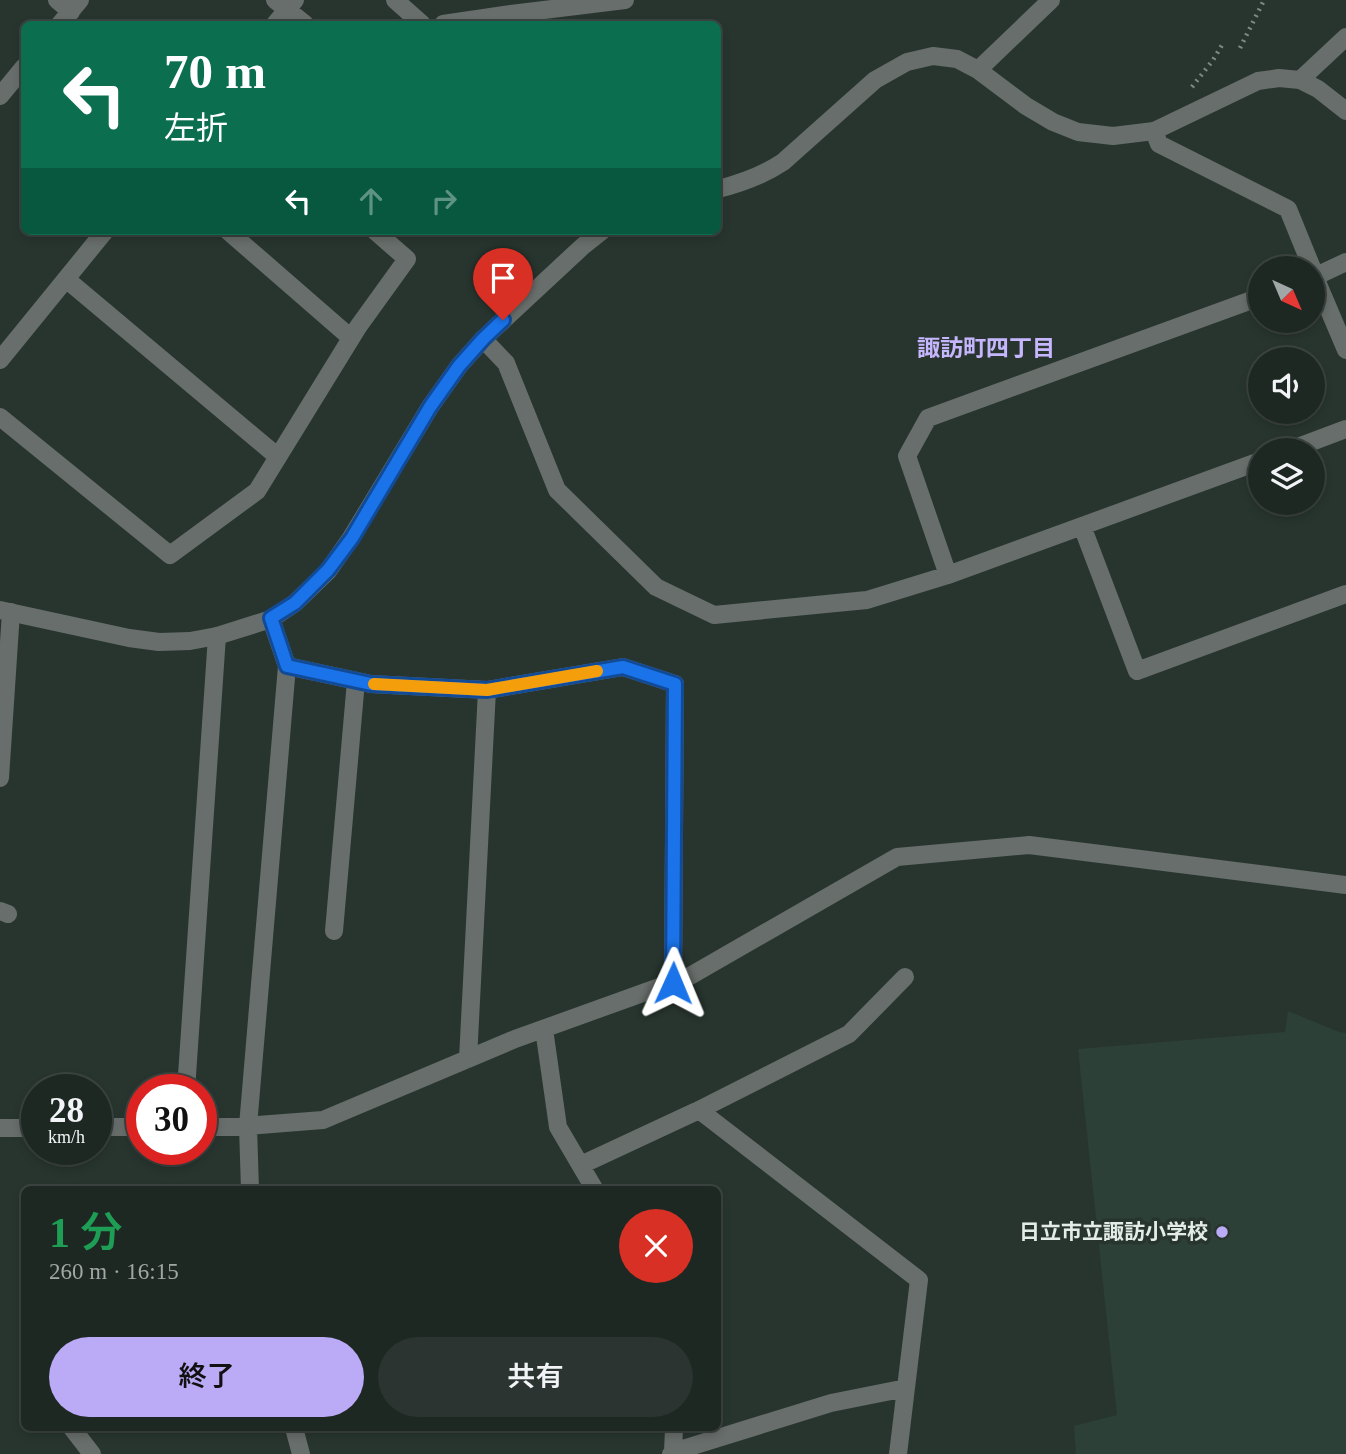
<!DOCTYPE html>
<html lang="ja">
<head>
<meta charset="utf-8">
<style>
	:root { --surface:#1e2823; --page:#2b3430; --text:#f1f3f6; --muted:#a1a6a6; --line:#3c4441; --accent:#bbaaf6 }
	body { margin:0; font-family:"Times New Roman","Noto Sans JP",serif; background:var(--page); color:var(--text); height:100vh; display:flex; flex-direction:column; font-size:26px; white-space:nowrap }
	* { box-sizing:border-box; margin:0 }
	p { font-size:23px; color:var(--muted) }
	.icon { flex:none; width:38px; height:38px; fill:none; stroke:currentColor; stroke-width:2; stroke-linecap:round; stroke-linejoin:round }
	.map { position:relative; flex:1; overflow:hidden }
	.details { position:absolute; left:21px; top:1186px; width:700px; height:245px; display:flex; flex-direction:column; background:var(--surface); border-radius:10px; box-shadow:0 4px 10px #0003,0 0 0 2px var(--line) }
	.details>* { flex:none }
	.banner { position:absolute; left:21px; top:21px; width:700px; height:214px; border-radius:10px; box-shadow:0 4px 10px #0003,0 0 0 2px var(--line); background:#0b6e4f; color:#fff; overflow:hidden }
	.needle { width:46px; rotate:136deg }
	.buttons { position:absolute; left:1248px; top:256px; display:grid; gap:14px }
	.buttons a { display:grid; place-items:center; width:77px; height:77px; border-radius:50%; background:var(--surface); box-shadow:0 4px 10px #0003,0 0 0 2px var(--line); font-size:35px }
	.speed { position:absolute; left:21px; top:1074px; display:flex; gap:14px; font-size:35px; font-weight:700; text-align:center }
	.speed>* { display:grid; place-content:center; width:91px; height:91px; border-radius:50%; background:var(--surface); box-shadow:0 4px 10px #0003,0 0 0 2px var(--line); line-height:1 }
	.speed small { font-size:18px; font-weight:400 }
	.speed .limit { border:10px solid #d22; background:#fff; color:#111 }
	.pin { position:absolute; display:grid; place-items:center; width:60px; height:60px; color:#fff; margin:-72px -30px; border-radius:50% 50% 50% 0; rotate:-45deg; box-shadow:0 0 7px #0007 }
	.pin .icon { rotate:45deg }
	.me { position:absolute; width:77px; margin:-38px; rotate:1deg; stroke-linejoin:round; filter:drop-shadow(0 0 5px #0008) }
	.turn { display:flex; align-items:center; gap:24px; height:147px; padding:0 28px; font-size:32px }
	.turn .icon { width:91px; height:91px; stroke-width:2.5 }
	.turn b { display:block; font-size:49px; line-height:60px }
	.lanes { display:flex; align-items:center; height:66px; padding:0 28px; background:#0003; justify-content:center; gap:35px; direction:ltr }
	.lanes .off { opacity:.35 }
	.round { display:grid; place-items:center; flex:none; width:74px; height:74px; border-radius:37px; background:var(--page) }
	.summary { display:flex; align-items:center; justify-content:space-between; height:119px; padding:0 28px }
	h1 { font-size:42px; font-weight:600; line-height:52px; color:#1e9e55 }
	.primary-button { display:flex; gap:14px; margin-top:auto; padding:14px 28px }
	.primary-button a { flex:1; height:80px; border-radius:42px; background:var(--accent); color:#111; font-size:28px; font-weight:600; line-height:80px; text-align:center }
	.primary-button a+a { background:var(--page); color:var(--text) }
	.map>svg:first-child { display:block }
	.built { fill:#2c4037 }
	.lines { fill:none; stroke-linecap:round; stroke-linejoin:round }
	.path { stroke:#7f8984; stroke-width:4.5; stroke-dasharray:2 5; stroke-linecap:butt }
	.minor { stroke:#686e6b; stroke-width:18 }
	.tertiary { stroke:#686e6b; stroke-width:18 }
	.route-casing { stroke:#114b97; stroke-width:18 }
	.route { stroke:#1a73e8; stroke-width:12 }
	.slow { stroke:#f59e0b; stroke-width:12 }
	.poi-dot { fill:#bbaaf6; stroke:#28352f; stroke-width:2.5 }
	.labels { text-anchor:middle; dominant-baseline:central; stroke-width:7; stroke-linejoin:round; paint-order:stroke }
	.poi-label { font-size:21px; font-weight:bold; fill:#e4ece8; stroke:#28352f; text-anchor:end }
	.neighbourhood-label { font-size:23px; font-weight:bold; fill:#c6b6fd; stroke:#28352f }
</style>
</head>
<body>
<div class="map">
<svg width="1346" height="1454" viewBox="0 0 1346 1454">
	<rect width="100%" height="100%" fill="#28352f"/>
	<path class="built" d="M1288,1011L1339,1032L1346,1033V1454H1076L1074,1426L1117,1415L1078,1049L1285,1032Z"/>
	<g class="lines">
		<path class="path" d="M1240,48L1264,0
			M1192,87L1213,60L1222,45"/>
		<path class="minor" d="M57,0L71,12
			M275,0L305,24
			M395,0L422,24
			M60,24L80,0
			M275,24L295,0
			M443,24L511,14L625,0
			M1300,80L1346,37
			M0,96L24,67
			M1154,131L1159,144L1288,209L1312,268
			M228,231L351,338
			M1312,270L1346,350
			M1312,278L1346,262
			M66,279L278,457
			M483,339L506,363L557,490L656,587L714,615L867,600L948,575L1260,461
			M0,360L105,231
			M0,417L170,555L257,491L358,327L407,259L375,231
			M1290,450L1346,429
			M1082,526L1137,671L1346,594
			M948,575L907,456L928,418L1260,297
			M287,666L371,684L487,690
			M0,778L11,612
			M0,911L8,914
			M334,931L356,681
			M544,1029L558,1127L595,1190
			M468,1059L487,690L623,667L675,684L673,983
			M186,1090L217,636
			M699,1110L919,1280L898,1454
			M96,1127H142
			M201,1127H233L323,1120L515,1039L690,976L897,857L1029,845L1346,885
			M0,1128H37
			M581,1165L699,1110L849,1034L905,977
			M250,1190L248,1126L287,666L271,619
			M72,1428L92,1454
			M294,1428L301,1454
			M673,1452L831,1403L906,1388
			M671,1454L673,1452L674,1428"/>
		<path class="tertiary" d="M978,70L1051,0
			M718,189C742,183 762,176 783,162L875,80L907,62L933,56L957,59L978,70L1026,106L1053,122L1078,132L1113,136L1154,131L1258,81L1279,78L1300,80L1318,89L1346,111
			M0,610L129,638L159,642L190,641L217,636L271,619L295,603L328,571L351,538L430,407L459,366L483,339L583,246L602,231"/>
	</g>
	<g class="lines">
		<defs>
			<path id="route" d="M503,320L483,339L459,366L430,407L352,538L328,570L295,603L271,618L287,666L371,684L487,690L623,667L675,684L673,983"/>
		</defs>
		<use href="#route" class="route-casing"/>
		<use href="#route" class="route"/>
		<path class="slow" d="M374,684L487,690L597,671"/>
	</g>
	<circle class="poi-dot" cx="1222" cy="1232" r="7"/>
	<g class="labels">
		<g class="poi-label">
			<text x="1208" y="1232">日立市立諏訪小学校</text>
		</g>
		<g class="neighbourhood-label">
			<text x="986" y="348">諏訪町四丁目</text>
		</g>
	</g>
</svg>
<div class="buttons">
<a><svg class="needle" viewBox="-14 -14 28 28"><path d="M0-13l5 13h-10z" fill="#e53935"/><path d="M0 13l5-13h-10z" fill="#a1a6a6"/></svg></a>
<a><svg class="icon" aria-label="sound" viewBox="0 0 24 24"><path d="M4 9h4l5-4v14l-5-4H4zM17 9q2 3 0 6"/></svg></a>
<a><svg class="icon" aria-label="layers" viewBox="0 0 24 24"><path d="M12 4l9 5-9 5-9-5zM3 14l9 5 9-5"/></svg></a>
</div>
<div class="speed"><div>28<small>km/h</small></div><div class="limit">30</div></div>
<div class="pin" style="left:503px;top:320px;background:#d93025"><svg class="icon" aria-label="arrive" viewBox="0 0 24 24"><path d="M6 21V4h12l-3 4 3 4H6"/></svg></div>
<svg class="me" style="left:673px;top:983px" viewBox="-20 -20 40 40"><path d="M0-17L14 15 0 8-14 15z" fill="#1a73e8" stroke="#fff" stroke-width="4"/></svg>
<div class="banner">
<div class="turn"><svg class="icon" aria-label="left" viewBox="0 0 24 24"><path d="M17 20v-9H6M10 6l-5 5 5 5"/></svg><div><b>70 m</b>左折</div></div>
<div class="lanes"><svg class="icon" aria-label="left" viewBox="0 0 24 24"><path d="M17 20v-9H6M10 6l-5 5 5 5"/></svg><svg class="icon off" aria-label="ahead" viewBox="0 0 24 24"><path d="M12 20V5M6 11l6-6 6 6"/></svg><svg class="icon off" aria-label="right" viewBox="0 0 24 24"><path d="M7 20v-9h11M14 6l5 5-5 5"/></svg></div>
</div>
<section class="details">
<div class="summary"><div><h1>1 分</h1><p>260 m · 16:15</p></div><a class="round" style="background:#d93025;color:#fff"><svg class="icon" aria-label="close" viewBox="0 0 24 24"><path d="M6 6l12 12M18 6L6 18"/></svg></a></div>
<div class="primary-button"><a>終了</a><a>共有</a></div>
</section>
</div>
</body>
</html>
